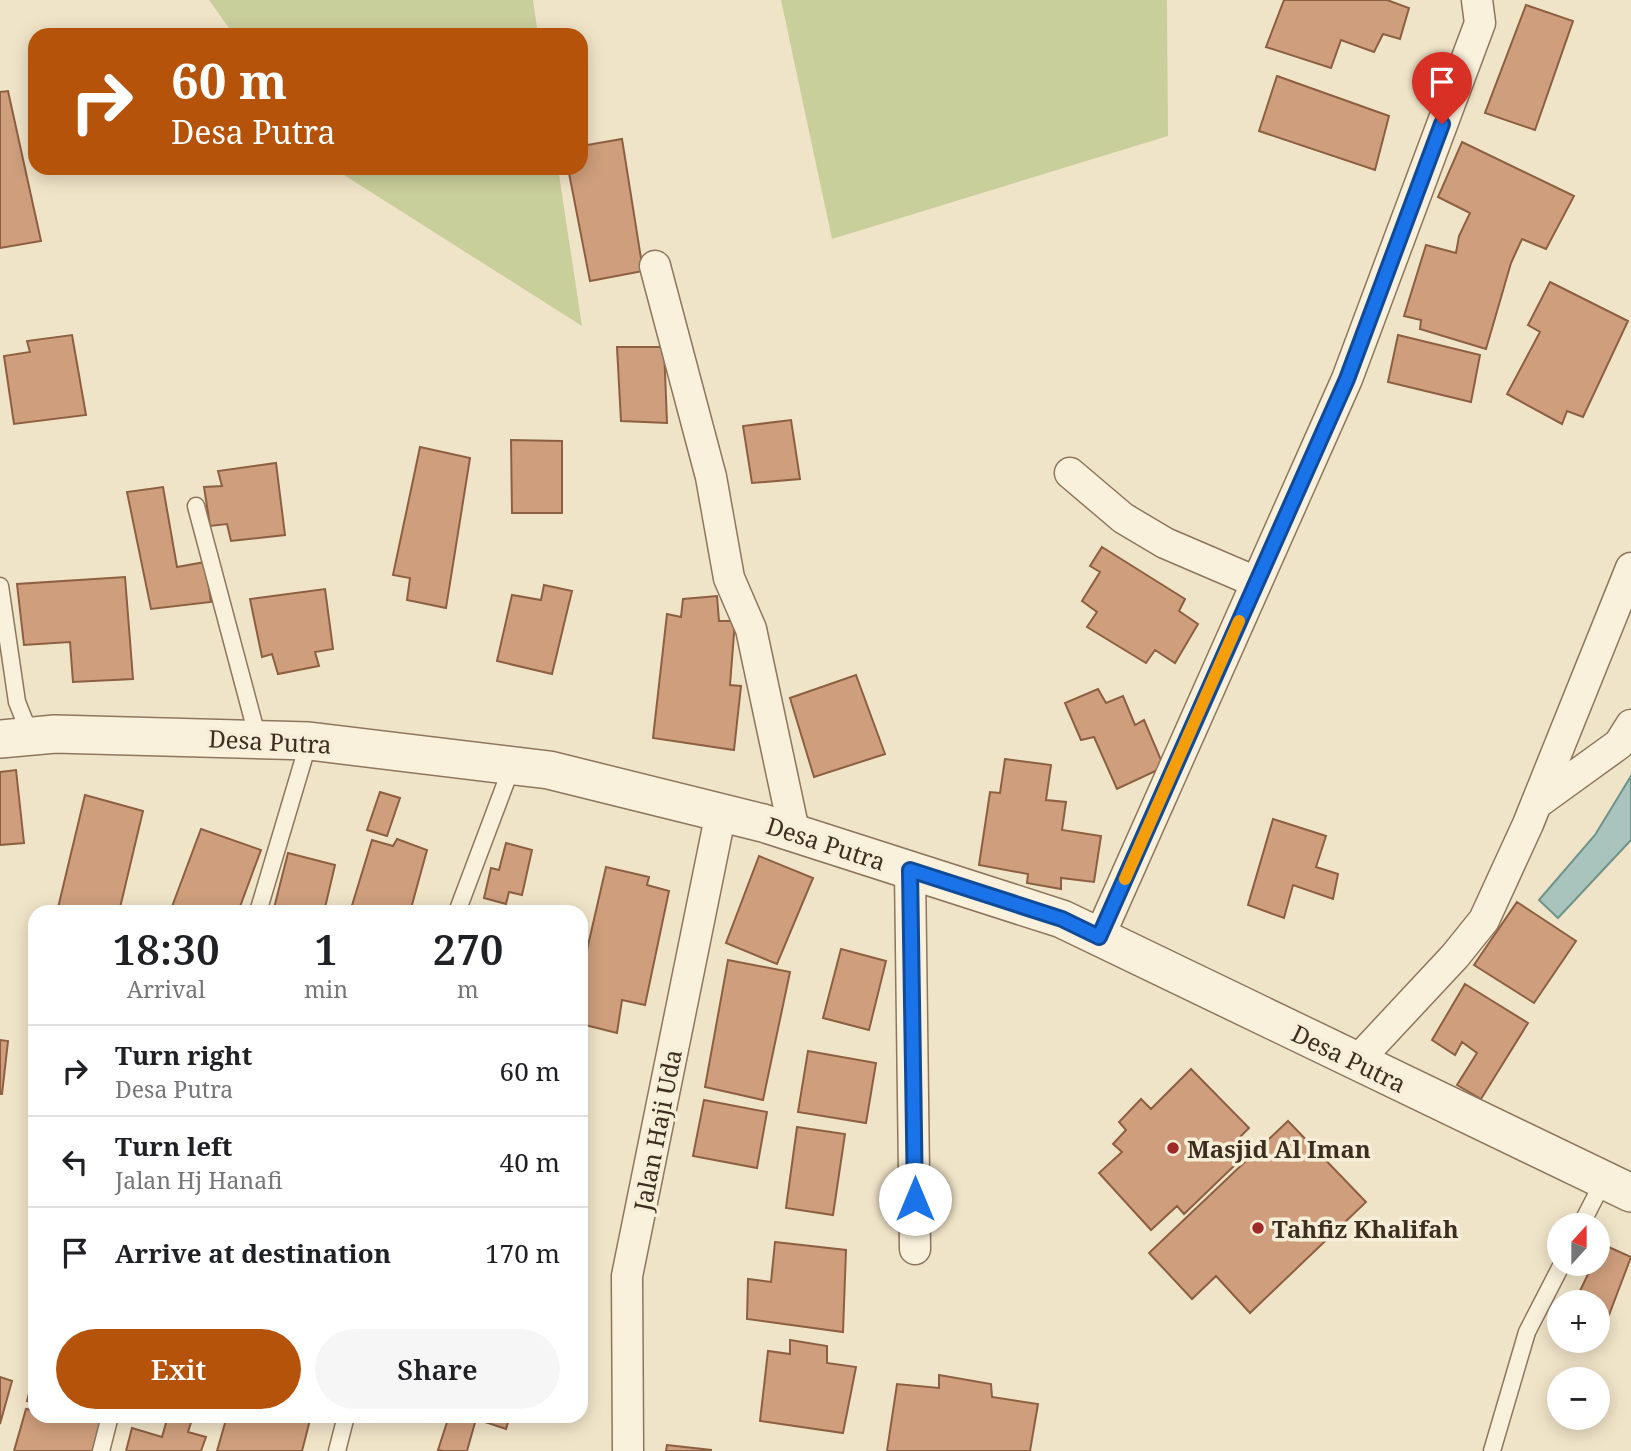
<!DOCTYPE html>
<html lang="en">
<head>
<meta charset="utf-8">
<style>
	:root { --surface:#fff; --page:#f6f6f6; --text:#202124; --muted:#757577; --line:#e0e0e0; --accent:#b45309 }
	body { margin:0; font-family:"Noto Serif",serif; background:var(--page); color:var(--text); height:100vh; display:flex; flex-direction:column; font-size:26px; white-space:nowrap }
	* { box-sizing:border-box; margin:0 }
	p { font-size:23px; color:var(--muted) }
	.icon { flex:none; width:38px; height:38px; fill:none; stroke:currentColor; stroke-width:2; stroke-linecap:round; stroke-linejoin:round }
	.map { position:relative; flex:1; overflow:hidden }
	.details { position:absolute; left:28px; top:905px; width:560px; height:518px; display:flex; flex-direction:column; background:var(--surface); border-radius:21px; box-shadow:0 4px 18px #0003 }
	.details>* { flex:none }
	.banner { position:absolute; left:28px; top:28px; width:560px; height:147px; border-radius:21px; box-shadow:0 4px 18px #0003; background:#b45309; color:#fff; overflow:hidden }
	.needle { width:46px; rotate:21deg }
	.controls { position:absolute; left:1547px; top:1213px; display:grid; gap:14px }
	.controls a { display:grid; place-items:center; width:63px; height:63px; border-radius:50%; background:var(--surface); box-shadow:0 4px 18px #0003; font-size:35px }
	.pin { position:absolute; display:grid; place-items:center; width:60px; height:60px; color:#fff; margin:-72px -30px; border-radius:50% 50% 50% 0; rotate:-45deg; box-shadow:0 0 7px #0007 }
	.pin .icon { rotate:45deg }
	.me { position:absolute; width:77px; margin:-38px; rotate:0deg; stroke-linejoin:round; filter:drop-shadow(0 0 5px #0008) }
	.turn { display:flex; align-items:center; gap:24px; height:147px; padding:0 28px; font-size:32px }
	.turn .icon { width:91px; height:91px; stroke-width:2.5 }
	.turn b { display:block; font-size:49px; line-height:60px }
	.eta { display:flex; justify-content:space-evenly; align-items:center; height:119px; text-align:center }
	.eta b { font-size:42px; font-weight:600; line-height:49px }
	.button { display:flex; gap:14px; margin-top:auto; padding:14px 28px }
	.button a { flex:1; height:80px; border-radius:42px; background:var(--accent); color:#fff; font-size:28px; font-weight:600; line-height:80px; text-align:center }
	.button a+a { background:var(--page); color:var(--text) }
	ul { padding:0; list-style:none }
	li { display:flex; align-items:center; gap:21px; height:91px; padding:0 28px; border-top:2px solid var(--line) }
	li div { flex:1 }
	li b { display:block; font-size:26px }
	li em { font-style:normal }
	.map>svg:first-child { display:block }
	.green { fill:#c9cf9b }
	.water { fill:#a9c4bc; stroke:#6f938a; stroke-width:2 }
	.building { fill:#cf9f7d; stroke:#8d5f41; stroke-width:2 }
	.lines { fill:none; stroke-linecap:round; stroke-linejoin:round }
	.service-casing { stroke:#8d765c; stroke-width:19 }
	.minor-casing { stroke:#8d765c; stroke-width:33 }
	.tertiary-casing { stroke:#8d765c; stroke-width:40 }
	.service { stroke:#faf1dc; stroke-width:16 }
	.minor { stroke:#faf1dc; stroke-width:30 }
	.tertiary { stroke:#faf1dc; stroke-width:37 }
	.route-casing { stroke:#114b97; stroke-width:18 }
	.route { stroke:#1a73e8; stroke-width:12 }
	.slow { stroke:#f59e0b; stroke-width:12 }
	.poi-dot { fill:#9e2a2b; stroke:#f7eed8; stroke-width:2.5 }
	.labels { text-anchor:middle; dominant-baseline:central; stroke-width:7; stroke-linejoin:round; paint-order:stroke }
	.street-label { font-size:24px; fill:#3d2e20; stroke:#f7eed8 }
	.poi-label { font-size:24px; font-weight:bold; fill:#3d2e20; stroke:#f7eed8; text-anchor:start }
</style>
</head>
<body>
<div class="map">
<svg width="1631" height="1451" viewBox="0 0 1631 1451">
	<rect width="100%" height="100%" fill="#f0e4c8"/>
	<path class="green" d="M209,0H533L538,35H234Z
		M781,0H1167L1168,136L832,239Z
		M333,168H558L582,326Z"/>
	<path class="water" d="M1631,776V840L1558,918L1539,900L1595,835Z"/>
	<path class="building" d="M1284,0H1387L1409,8L1400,39L1383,34L1374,52L1341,40L1331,68L1266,47Z
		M1526,5L1573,21L1535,130L1485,113Z
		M1277,76L1389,116L1375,170L1259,131Z
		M8,91L41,241L0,248V92Z
		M622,139L643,271L590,281L568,168H581V146Z
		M1462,142L1574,196L1546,249L1522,239L1511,263L1486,349L1420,329L1421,320L1404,316L1426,245L1456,253L1459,236L1470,213L1438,197Z
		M1550,282L1628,321L1583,417L1567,411L1562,424L1507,394L1540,332L1528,325Z
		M72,335L86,415L14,424L4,356L30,352L27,341Z
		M1398,335L1480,355L1471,402L1388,382Z
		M617,347H664L667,423L621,421Z
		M791,420L800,479L752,483L743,426Z
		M511,440L562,441V513H512Z
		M420,447L470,458L446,608L407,600L410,578L393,575Z
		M276,463L285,535L231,541L227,524L210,526L204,487L222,486L218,471Z
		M163,487L177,567L205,562L211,602L151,609L127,492Z
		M1102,547L1185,599L1179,611L1198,624L1175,663L1155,650L1146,663L1087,627L1097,612L1082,601L1100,572L1090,566Z
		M125,577L133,679L73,682L70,642L24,645L17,584Z
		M544,585L572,591L552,674L497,661L512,595L541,600Z
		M325,589L333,649L315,652L319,666L278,674L272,654L262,657L250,599Z
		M717,596L719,621H735L730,685L741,686L734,750L653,738L667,614L681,617L683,599Z
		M856,675L885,754L814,777L790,698Z
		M1098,689L1106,703L1123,696L1135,725L1144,720L1164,767L1117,789L1094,737L1081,740L1065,703Z
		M1005,759L1051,765L1046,800L1066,802L1062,830L1101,836L1094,882L1061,878V889L1027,883L1028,874L979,865L990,792L1000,793Z
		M16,770L24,843L0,845V772Z
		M380,792L400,798L387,836L367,830Z
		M85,795L143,811L119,912H57Z
		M1273,819L1326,836L1316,867L1338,874L1333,899L1293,885L1284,918L1248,905Z
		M201,829L261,850L238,912H170Z
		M397,839L427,850L410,912H350L372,840L393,846Z
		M506,843L532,850L522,895L509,892L506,904L484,898L491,868L499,870Z
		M288,853L335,865L324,912H273Z
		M759,856L813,878L777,964L726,943Z
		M606,867L649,877L647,885L669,891L645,1005L622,1000L617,1033L581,1024V976Z
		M1517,902L1576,941L1534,1003L1474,965Z
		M841,949L886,961L869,1030L823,1018Z
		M728,960L790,972L763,1100L705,1087Z
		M1465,984L1528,1023L1481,1099L1457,1085L1477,1053L1462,1042L1455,1055L1432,1040Z
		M0,1040L8,1041L2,1094H0Z
		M808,1051L876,1063L866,1123L798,1112Z
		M1191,1069L1249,1128L1225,1152L1236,1164L1184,1214L1177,1206L1151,1230L1099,1173L1122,1152L1113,1144L1126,1130L1119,1122L1141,1099L1151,1109Z
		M704,1100L767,1112L757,1168L693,1156Z
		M1288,1121L1366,1202L1250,1313L1216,1276L1192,1299L1149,1253Z
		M797,1127L845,1134L833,1215L786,1208Z
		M775,1242L846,1250L843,1332L747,1319L748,1279L771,1282Z
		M1602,1244L1631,1257L1609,1315L1598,1310V1302L1575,1301L1593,1264H1598Z
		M790,1340L827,1346V1363L856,1367L843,1433L760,1421L768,1351L790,1354Z
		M35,1371V1416H106L95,1451H14L26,1409L31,1410L33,1404L27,1401Z
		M939,1375L991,1384L992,1397L1038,1404L1030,1451H887L897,1384L939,1388Z
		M0,1377L12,1381L0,1424Z
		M168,1416H193L188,1432L206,1437L201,1451H126L132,1428L162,1437Z
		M227,1416H311L302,1451H217Z
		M449,1416H510L506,1429L476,1419L467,1451H443L438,1450Z
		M667,1445L711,1450V1451H666Z"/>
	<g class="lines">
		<defs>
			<path id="service" d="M196,506L258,739
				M0,586L17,702L31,737
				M258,912L309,741
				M457,912L512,766
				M1581,1225L1604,1180
				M101,1451L110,1416
				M337,1451L346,1416
				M1492,1451L1527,1332L1562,1264"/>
			<path id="minor" d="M655,266L711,477L729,578L751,629L794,831
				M1070,473L1123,518L1165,543L1256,582
				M1536,804L1619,744L1631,725
				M910,870L915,1249
				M1099,937L1347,379L1480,23L1477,0
				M1357,1061L1455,956L1484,920L1528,824L1631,568
				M628,1451L627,1276L721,812"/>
			<path id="tertiary" d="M0,739L55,734L309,741L549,770L763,823L1062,919L1631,1193"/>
		</defs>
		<use href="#service" class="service-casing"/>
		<use href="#minor" class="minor-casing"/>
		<use href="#tertiary" class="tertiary-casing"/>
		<use href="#service" class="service"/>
		<use href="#minor" class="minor"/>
		<use href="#tertiary" class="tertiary"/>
	</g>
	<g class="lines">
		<defs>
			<path id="route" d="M915,1199L910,870L1062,919L1099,937L1347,379L1442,124"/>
		</defs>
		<use href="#route" class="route-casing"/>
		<use href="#route" class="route"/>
		<path class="slow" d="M1125,879L1239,621"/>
	</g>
	<g class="poi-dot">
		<circle cx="1173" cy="1148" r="7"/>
		<circle cx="1258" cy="1228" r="7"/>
	</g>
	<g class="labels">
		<g class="street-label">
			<text transform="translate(270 741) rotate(3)">Desa Putra</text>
			<text transform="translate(826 843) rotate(18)">Desa Putra</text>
			<text transform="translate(1349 1058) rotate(26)">Desa Putra</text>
			<text transform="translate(657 1130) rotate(-79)">Jalan Haji Uda</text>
		</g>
		<g class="poi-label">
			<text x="1187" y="1148">Masjid Al Iman</text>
			<text x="1272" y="1228">Tahfiz Khalifah</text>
		</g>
	</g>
</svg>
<div class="controls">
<a><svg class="needle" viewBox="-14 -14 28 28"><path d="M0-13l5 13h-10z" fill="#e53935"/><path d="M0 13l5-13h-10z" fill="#757577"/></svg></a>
<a>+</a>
<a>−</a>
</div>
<div class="pin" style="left:1442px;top:124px;background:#d93025"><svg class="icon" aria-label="arrive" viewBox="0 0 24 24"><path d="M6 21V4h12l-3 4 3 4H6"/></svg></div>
<svg class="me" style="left:915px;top:1199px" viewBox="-20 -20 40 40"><circle r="19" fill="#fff"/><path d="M0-13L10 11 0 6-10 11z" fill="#1a73e8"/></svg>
<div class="banner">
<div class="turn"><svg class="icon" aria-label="right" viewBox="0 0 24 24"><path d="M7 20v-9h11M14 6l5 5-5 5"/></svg><div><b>60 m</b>Desa Putra</div></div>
</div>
<section class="details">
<div class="eta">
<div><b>18:30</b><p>Arrival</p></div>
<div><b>1</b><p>min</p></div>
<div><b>270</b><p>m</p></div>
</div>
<ul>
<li><svg class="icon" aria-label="right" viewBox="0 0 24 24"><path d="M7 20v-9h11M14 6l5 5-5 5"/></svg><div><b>Turn right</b><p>Desa Putra</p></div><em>60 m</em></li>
<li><svg class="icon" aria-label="left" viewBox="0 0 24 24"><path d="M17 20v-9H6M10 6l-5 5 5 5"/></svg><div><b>Turn left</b><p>Jalan Hj Hanafi</p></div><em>40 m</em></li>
<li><svg class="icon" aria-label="arrive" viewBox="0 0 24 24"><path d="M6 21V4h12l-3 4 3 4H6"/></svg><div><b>Arrive at destination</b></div><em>170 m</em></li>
</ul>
<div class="button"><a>Exit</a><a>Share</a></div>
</section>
</div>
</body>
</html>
